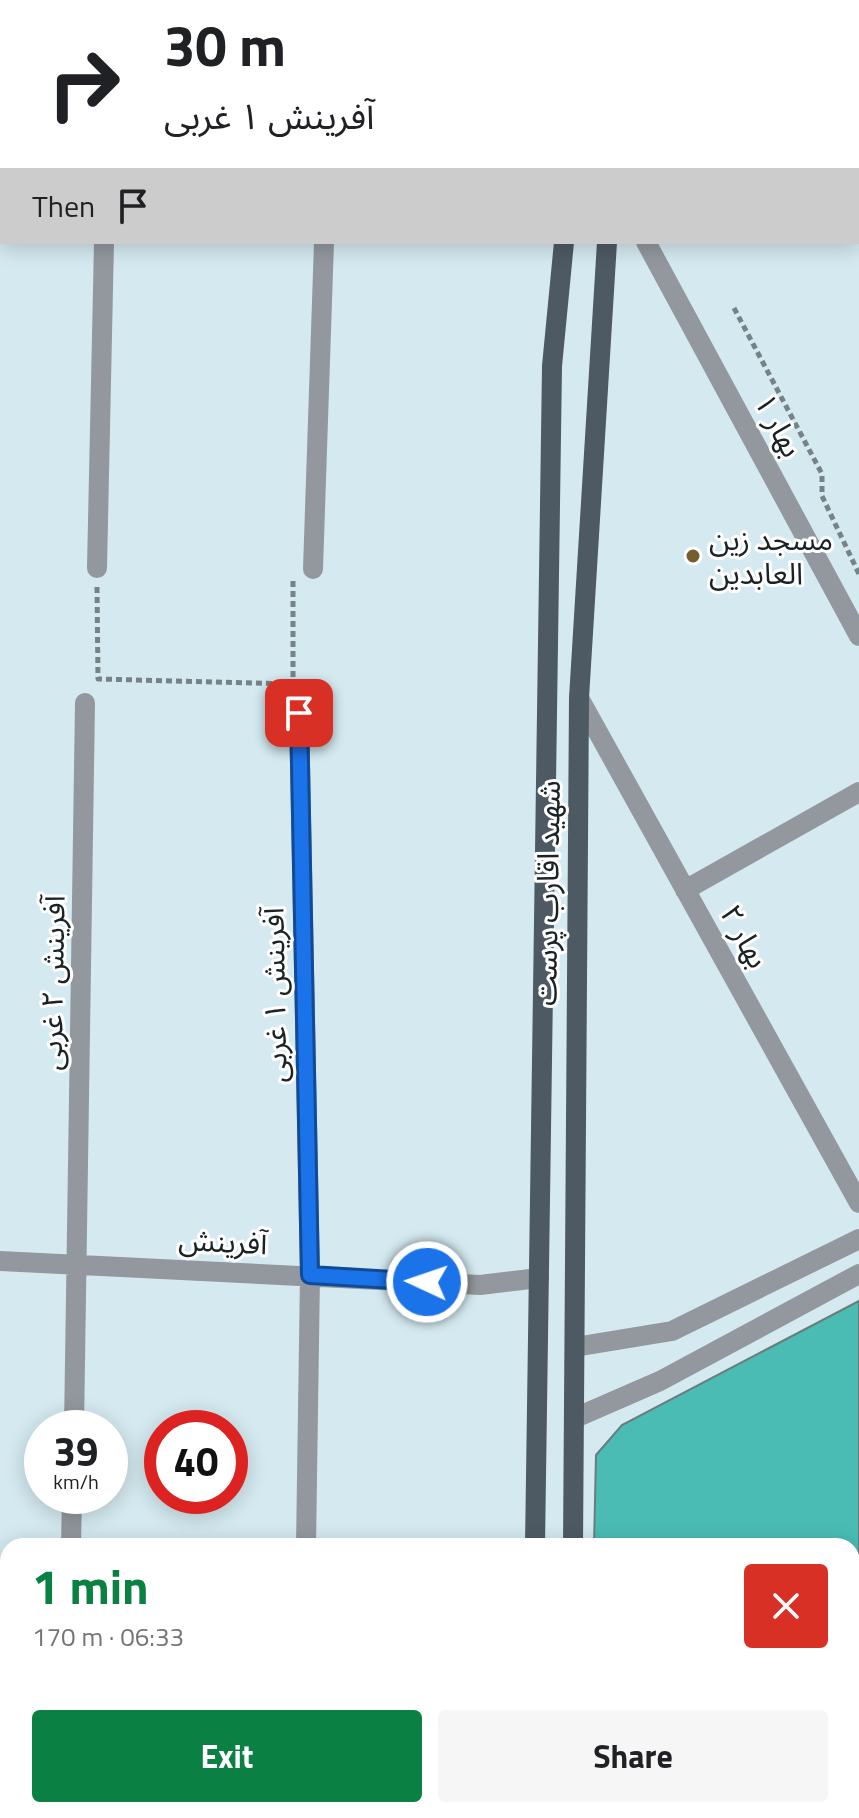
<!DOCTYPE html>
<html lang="en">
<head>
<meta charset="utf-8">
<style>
	:root { --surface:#fff; --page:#f6f6f6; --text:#202124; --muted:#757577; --accent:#0b8043 }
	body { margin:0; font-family:"Titillium Web","Noto Sans Arabic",sans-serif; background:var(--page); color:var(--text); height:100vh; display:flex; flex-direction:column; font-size:30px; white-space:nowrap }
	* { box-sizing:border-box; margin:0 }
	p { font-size:26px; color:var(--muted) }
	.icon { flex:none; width:44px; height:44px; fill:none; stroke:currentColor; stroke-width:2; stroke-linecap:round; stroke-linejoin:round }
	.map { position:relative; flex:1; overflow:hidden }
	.sheet { position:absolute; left:0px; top:1538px; width:860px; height:280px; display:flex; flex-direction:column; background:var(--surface); border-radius:24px 24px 0 0; box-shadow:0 4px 20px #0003 }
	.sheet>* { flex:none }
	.banner { position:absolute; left:0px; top:0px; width:860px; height:244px; box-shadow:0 4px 20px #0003; background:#fff; color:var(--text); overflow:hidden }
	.speed { position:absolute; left:24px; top:1410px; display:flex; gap:16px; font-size:40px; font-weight:700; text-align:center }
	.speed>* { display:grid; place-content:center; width:104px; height:104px; border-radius:50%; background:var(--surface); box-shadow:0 4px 20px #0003; line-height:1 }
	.speed small { font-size:20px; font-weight:400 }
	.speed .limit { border:12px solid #d22; background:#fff; color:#111 }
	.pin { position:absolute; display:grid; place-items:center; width:68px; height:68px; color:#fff; margin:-34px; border-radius:16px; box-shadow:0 4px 12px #0006 }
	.me { position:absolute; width:88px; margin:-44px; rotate:273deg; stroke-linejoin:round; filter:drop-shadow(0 0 6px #0008) }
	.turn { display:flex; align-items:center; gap:28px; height:168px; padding:0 32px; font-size:36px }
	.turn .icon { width:104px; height:104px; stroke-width:2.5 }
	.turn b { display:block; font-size:56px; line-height:68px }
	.then { display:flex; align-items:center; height:76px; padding:0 32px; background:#0003; gap:16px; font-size:30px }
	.round { display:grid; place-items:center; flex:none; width:84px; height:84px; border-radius:8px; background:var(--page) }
	.head { display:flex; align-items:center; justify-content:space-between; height:136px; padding:0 32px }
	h1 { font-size:48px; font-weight:700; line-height:60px; color:var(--accent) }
	.cta { display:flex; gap:16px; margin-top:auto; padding:16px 32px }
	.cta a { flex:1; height:92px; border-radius:8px; background:var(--accent); color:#fff; font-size:32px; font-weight:700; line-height:92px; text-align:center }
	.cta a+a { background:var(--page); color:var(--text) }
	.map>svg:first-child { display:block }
	.building { fill:#4abcb4; stroke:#697e7c; stroke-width:2 }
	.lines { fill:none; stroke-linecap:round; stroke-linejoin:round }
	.path { stroke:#758387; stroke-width:5; stroke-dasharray:6 4; stroke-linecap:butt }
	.minor { stroke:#92989e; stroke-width:20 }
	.major { stroke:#4e5a63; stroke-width:20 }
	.route-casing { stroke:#114b97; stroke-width:20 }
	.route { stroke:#1a73e8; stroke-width:14 }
	.poi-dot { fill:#765d2e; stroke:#fff; stroke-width:3 }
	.labels { text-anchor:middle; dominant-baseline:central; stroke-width:6; stroke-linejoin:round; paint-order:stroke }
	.street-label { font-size:30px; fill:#1a2224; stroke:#fff }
	.poi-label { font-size:30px; fill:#1a2224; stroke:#fff; text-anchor:start }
</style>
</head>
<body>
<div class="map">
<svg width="859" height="1818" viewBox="0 0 859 1818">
	<rect width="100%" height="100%" fill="#d4eaf0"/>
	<path class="building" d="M859,1301V1818H591V1810H852V1546H594L596,1455L622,1425Z"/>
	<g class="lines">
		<path class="path" d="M858,151L859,152
			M734,308L822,474V496L859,574
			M293,581V683
			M97,587L98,679L293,684"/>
		<path class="minor" d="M853,0L859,2
			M108,2V0
			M331,2V0
			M646,242L859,636
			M97,568L104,242
			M313,569L324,242
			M579,698L859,1203
			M299,713L310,1275L306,1546
			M685,890L859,792
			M0,1261L480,1285L539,1278
			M575,1347L672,1331L859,1239
			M575,1418L660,1381L859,1274
			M74,1428L85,703
			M71,1546L72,1496
			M63,1818V1810
			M302,1818V1810"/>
		<path class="major" d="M559,0L560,2
			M858,16H859
			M535,1546L552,366L564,242
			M573,1546L579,698L607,242
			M531,1818V1810
			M570,1818V1810"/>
	</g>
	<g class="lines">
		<defs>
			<path id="route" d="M299,713L310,1275L427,1282"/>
		</defs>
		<use href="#route" class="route-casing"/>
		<use href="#route" class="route"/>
	</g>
	<circle class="poi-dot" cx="693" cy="556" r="8"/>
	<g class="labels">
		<g class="street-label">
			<text transform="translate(779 425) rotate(62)">بهار ۱</text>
			<text transform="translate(547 893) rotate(-89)">شهید اقارب پرست</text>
			<text transform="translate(745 936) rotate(61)">بهار ۲</text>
			<text transform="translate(52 983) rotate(-89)">آفرینش ۲ غربی</text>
			<text transform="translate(274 995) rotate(-91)">آفرینش ۱ غربی</text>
			<text transform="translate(223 1241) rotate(3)">آفرینش</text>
		</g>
		<g class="poi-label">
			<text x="709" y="539">مسجد زین<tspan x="709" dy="34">العابدین</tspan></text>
		</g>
	</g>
</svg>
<div class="speed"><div>39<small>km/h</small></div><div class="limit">40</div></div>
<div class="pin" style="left:299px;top:713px;background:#d93025"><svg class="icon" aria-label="arrive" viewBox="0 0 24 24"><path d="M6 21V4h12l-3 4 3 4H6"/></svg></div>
<svg class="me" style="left:427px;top:1282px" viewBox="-20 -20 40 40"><circle r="17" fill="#1a73e8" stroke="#fff" stroke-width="3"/><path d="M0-11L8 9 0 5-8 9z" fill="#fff"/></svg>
<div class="banner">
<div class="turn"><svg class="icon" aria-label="right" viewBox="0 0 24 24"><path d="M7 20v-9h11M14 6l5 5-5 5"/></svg><div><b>30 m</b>آفرینش ۱ غربی</div></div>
<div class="then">Then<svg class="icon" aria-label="arrive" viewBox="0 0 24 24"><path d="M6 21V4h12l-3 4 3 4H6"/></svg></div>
</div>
<section class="sheet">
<div class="head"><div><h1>1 min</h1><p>170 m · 06:33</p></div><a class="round" style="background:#d93025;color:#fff"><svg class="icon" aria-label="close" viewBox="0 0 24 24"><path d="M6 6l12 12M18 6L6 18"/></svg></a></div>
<div class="cta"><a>Exit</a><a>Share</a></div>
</section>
</div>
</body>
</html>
